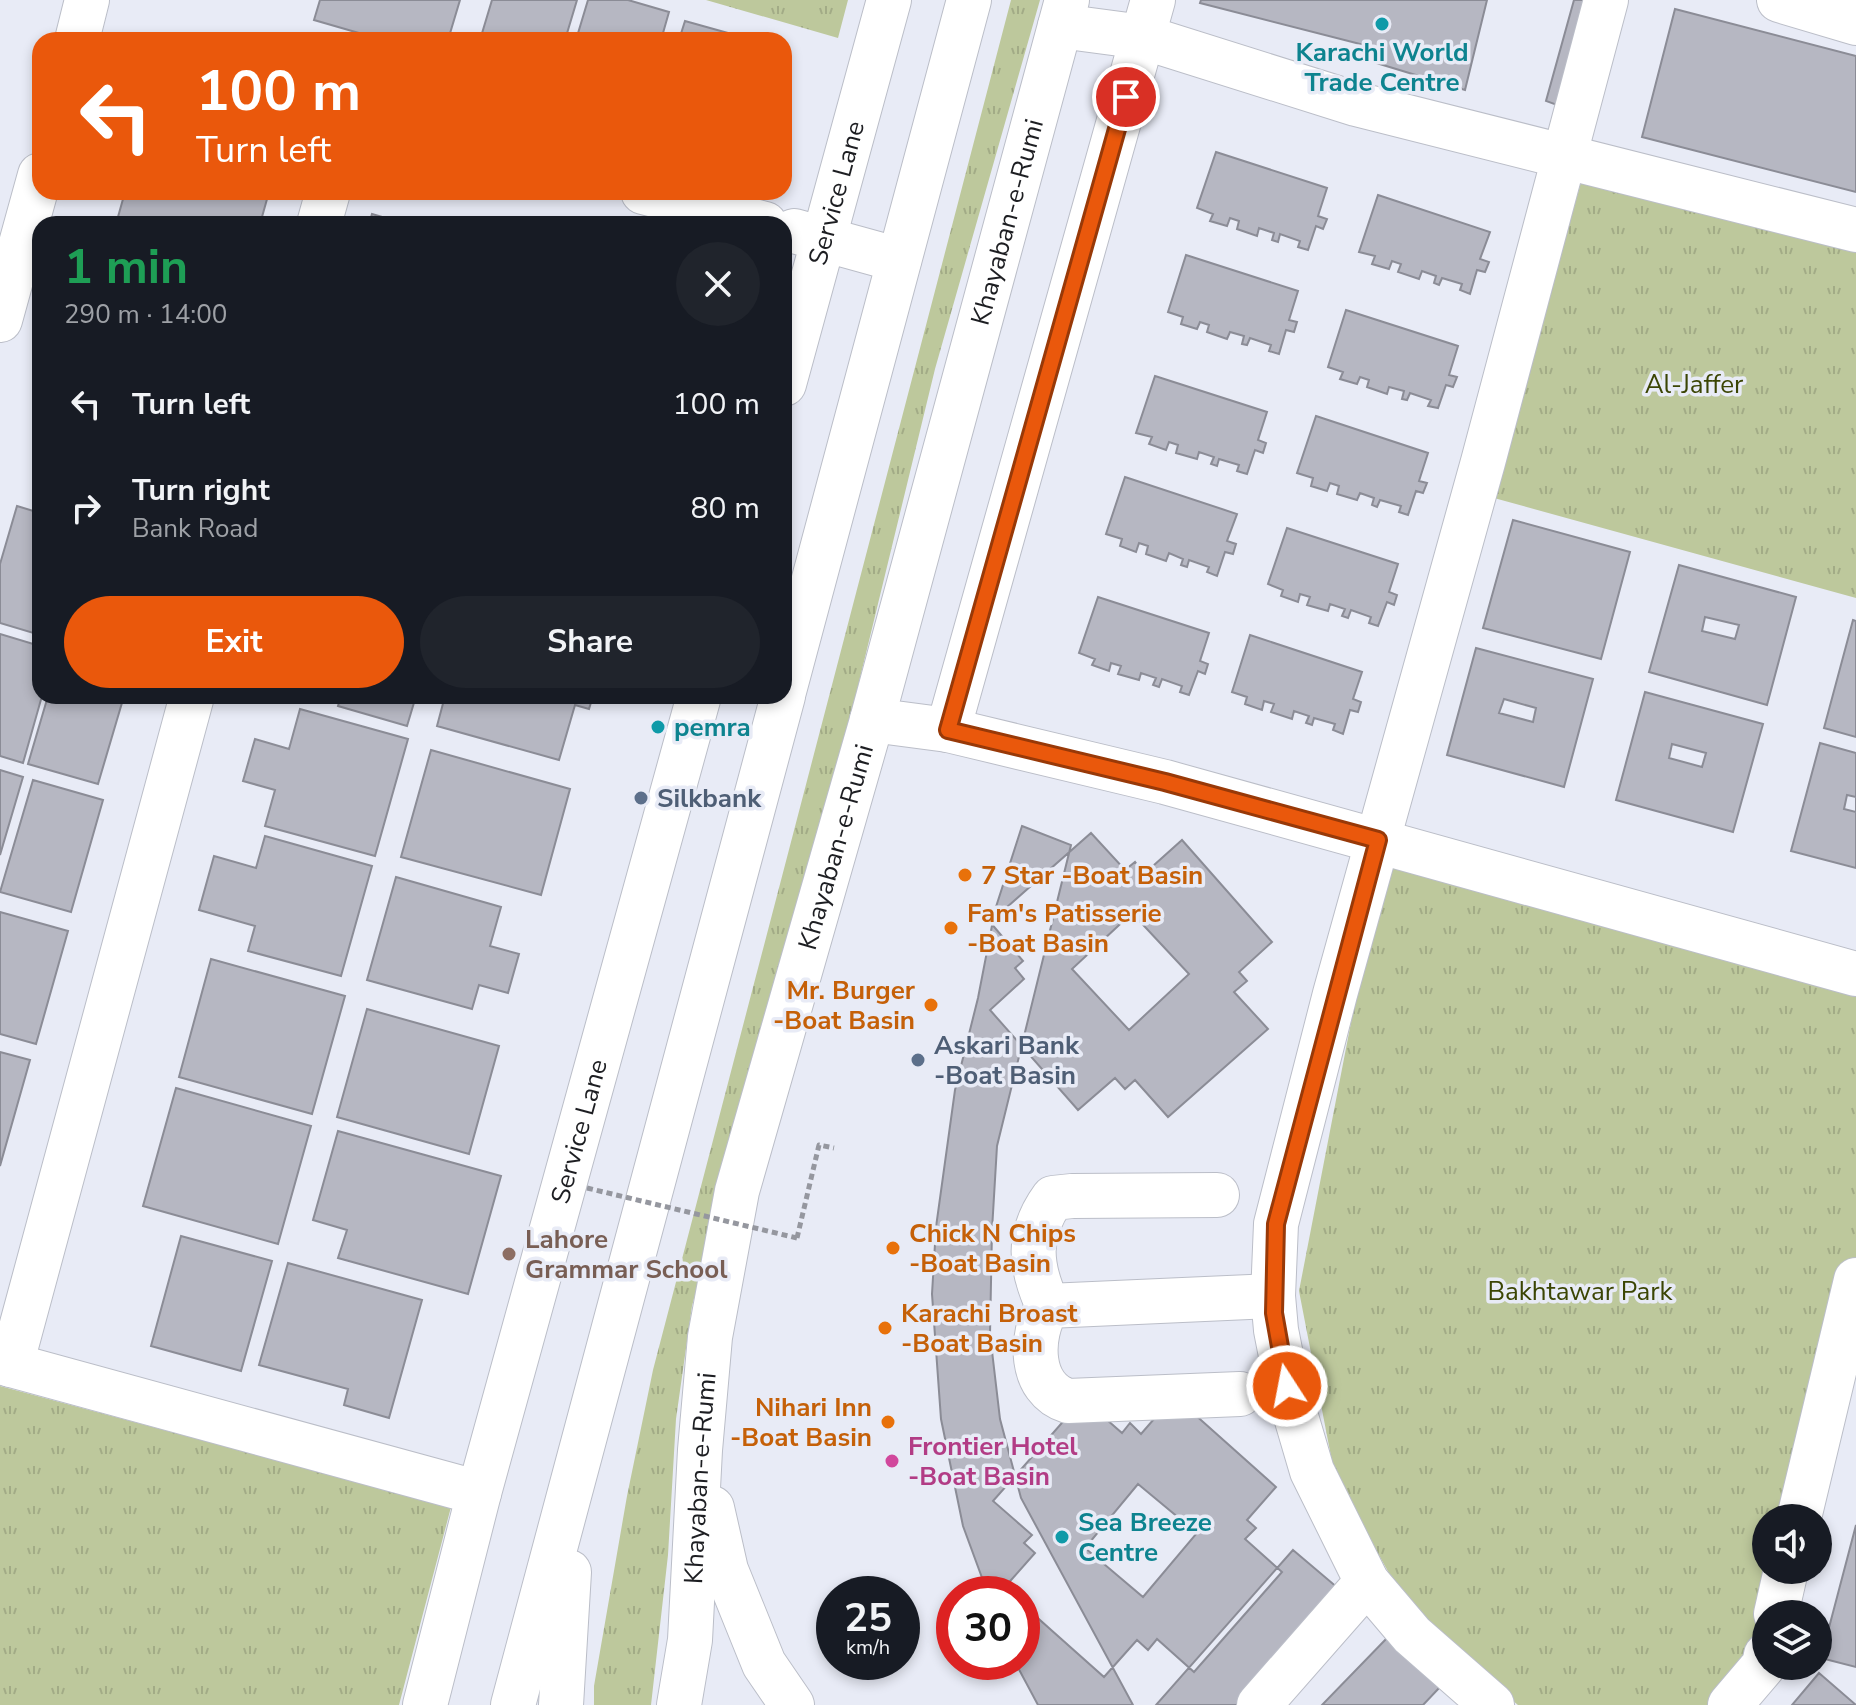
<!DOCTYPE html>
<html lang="en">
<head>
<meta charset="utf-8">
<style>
	:root { --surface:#171b24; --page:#20242c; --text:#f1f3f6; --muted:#9ea1a6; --accent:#ea580c }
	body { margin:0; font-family:"Nunito Sans",sans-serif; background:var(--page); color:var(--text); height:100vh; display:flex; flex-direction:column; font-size:30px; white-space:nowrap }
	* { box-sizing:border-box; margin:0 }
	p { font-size:26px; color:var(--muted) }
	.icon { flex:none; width:44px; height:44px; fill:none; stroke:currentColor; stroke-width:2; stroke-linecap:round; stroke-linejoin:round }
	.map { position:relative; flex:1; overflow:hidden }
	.panel { position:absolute; left:32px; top:216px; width:760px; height:488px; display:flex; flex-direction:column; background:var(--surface); border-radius:24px; box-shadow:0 4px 12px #0003 }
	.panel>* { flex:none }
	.guide { position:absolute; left:32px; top:32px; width:760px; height:168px; border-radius:24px; box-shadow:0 4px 12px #0003; background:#ea580c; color:#fff; overflow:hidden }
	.fabs { position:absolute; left:1752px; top:1504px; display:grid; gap:16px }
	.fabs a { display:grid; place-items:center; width:80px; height:80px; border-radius:50%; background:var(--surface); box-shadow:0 4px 12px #0003; font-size:40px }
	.speed { position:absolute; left:816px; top:1576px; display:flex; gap:16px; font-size:40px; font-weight:700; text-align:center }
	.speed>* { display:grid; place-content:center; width:104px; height:104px; border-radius:50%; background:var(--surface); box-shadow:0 4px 12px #0003; line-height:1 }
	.speed small { font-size:20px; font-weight:400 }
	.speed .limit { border:12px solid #d22; background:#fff; color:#111 }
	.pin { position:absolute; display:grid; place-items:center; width:68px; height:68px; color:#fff; margin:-34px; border:4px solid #fff; border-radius:50%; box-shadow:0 2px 8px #0007 }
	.me { position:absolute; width:88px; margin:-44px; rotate:349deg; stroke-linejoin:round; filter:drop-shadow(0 0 6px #0008) }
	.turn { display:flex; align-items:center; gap:28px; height:168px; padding:0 32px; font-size:36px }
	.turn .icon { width:104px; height:104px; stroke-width:2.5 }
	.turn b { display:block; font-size:56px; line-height:68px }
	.round { display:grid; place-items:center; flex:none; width:84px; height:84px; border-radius:42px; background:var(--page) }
	.head { display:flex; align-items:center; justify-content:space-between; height:136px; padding:0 32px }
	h1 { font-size:48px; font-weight:700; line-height:60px; color:#1e9e55 }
	.button { display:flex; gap:16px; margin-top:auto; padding:16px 32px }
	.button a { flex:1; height:92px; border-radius:48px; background:var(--accent); color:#fff; font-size:32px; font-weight:700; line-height:92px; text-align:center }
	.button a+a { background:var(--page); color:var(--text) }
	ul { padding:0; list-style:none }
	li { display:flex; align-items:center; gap:24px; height:104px; padding:0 32px }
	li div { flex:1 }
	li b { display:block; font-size:30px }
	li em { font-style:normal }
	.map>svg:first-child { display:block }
	.grass { fill:url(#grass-tufts) }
	.building { fill:#b6b7c2; stroke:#8b8c96; stroke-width:2; fill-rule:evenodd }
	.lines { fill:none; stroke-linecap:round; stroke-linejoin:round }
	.minor-casing { stroke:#bbbec8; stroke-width:46 }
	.major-casing { stroke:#bbbec8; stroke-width:46 }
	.path { stroke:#95979f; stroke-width:5; stroke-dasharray:6 4; stroke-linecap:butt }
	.minor { stroke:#fff; stroke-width:44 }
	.major { stroke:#fff; stroke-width:44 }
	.path-bridge { stroke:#95979f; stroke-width:5; stroke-dasharray:6 4; stroke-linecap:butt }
	.route-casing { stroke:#983908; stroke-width:20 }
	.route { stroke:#ea580c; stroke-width:14 }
	.culture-dot { fill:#0f9aa8; stroke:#e8ebf6; stroke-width:3 }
	.service-dot { fill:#5c6f8a; stroke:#e8ebf6; stroke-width:3 }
	.food-dot { fill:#e8710a; stroke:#e8ebf6; stroke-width:3 }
	.education-dot { fill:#8d6e63; stroke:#e8ebf6; stroke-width:3 }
	.hotel-dot { fill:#d1479c; stroke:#e8ebf6; stroke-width:3 }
	.labels { text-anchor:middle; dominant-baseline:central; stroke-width:7; stroke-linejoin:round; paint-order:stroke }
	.culture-label { font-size:26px; font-weight:bold; fill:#0d838f; stroke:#e8ebf6; text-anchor:start }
	.street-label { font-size:26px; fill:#1d1e22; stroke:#e8ebf6 }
	.park-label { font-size:26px; fill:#3b4504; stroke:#e8ebf6 }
	.service-label { font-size:26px; font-weight:bold; fill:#4e5e75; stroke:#e8ebf6; text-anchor:start }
	.food-label { font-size:26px; font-weight:bold; fill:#c56008; stroke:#e8ebf6; text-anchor:start }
	.education-label { font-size:26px; font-weight:bold; fill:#785e54; stroke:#e8ebf6; text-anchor:start }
	.hotel-label { font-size:26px; font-weight:bold; fill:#b23c85; stroke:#e8ebf6; text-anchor:start }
</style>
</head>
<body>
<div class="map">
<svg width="1856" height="1705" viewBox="0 0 1856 1705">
	<defs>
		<pattern id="grass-tufts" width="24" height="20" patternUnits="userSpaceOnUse" patternTransform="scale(2)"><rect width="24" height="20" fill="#bdc89c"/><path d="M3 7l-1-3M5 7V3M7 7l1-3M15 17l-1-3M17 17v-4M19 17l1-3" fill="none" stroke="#a2ab86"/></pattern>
	</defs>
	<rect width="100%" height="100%" fill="#e8ebf6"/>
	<path class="grass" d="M706,0H848L838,38Z
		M1011,0H1040L935,369L834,785L692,1306L676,1419L668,1555L651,1705H594V1686L627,1496L653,1370Z
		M1587,160L1856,227V598L1494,498Z
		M1395,859L1856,983V1347L1806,1518H1766V1657L1735,1705H1518L1440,1640L1399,1591L1335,1477L1299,1291L1354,1007Z
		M0,1386L451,1507L399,1705H0Z"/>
	<path class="building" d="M320,0H460L448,40H383L314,20Z
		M492,0H577L565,40H480Z
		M588,0H628L669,12L661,40H576Z
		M1201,0H1487L1465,90L1360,58L1364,45L1200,3Z
		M1574,0H1609L1579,113L1546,101Z
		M1675,9L1856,56V192L1642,137Z
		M685,21L753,40H679Z
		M1216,152L1327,188L1318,216L1327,219L1323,229L1316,226L1308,250L1298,247L1300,241L1280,234L1278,242L1272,240L1274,233L1259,228L1257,236L1237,229L1239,221L1230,218L1227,226L1210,221L1213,214L1197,208Z
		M125,192H269L260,224H116Z
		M1378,195L1490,232L1480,259L1489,262L1485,272L1477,270L1470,294L1460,290L1462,284L1442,278L1439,285L1434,283L1436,276L1422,271L1419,279L1398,272L1401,264L1392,261L1389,269L1372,264L1375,256L1359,252Z
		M372,214L406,224H369Z
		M1186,255L1298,291L1289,320L1297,322L1294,332L1286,330L1279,354L1269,351L1271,345L1250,338L1247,345L1242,344L1244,336L1230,332L1227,339L1207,332L1209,325L1200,322L1197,329L1181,324L1183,317L1168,312Z
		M1346,310L1458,346L1449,375L1457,377L1453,387L1446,385L1438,408L1428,406L1431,400L1410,393L1407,400L1402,399L1404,391L1389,387L1387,394L1367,387L1369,380L1360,377L1357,384L1340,379L1343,372L1328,367Z
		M1155,376L1267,412L1258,440L1266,443L1263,453L1255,450L1247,474L1237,471L1239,465L1219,459L1217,466L1211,464L1214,457L1199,452L1197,459L1176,453L1178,445L1169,442L1166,450L1149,444L1152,437L1136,433Z
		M1316,416L1428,453L1419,481L1427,483L1423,493L1416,491L1408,515L1399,512L1401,506L1380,500L1377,507L1372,505L1374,498L1360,493L1357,500L1337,494L1339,486L1330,483L1327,491L1311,486L1313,478L1297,473Z
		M1125,477L1237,514L1227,541L1236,544L1233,554L1225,552L1217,576L1207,572L1209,567L1189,560L1187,567L1181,565L1183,559L1169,553L1166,561L1146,554L1148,546L1139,543L1136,552L1120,546L1122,539L1106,534Z
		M17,506L40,513V635L0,623V564Z
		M1513,520L1630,552L1601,659L1483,628Z
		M1287,528L1398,564L1389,592L1397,595L1394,605L1387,602L1378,626L1369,623L1371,617L1351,610L1348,618L1342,616L1345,609L1330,604L1328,611L1307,605L1310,597L1300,594L1298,602L1281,596L1283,590L1268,584Z
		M1679,565L1796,597L1767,705L1649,672Z
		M1098,597L1209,633L1200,661L1208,664L1205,674L1198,671L1189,695L1180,692L1182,686L1162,679L1159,687L1153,685L1156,678L1141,673L1139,680L1118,674L1121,666L1111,663L1109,671L1092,665L1095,659L1079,653Z
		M1705,617L1739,625L1735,639L1702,631Z
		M1853,620L1856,621V737L1824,728Z
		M0,634L40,646L42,696L23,763L0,756Z
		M1250,635L1362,672L1353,699L1361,702L1358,712L1350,710L1343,734L1333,730L1335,724L1314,718L1312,725L1306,723L1309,716L1294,711L1292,719L1271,712L1274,704L1264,701L1262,710L1245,704L1247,697L1232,692Z
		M1476,648L1593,679L1564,787L1447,755Z
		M1645,692L1763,724L1733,832L1616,800Z
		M48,696H124L98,784L28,764Z
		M341,696H416L407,726L338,706Z
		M445,696H593L589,709L575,705L559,760L437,726Z
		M1504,699L1536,708L1533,722L1499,713Z
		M300,709L408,739L375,856L265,826L275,790L243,781L255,739L289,749Z
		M1820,743L1856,753V868L1791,851Z
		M1672,744L1706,753L1702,767L1669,758Z
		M431,750L570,789L541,895L401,857Z
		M0,770L23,777L0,855Z
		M33,780L103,800L71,912L0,892Z
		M1847,795L1856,797V812L1844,809Z
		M1022,826L1071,845L997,1146L992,1230L990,1334L1000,1419L1021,1498L1133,1705H1038L1015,1662H1022V1594H988L963,1526L941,1419L932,1294L936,1227L955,1090L978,998L995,910Z
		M1091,833L1125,870L1135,862L1144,874L1182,840L1272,942L1239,972L1247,981L1234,992L1268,1029L1168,1117L1135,1080L1125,1089L1115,1078L1078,1110L990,1010L1024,979L1015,968L1023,961L990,922ZM1132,913L1189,974L1129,1030L1072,969Z
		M265,836L372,866L341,976L248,951L255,926L199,910L214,856L256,868Z
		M396,877L501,907L490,946L519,954L508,993L479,985L472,1009L367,980Z
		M0,912L68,931L36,1044L0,1034Z
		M211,959L345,996L312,1114L179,1077Z
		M367,1009L499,1046L469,1154L337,1117Z
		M0,1052L30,1060L0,1166Z
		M176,1088L311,1126L278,1244L143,1206Z
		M338,1131L501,1176L468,1294L338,1258L347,1230L313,1220Z
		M181,1236L272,1261L241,1371L151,1346Z
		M288,1263L422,1300L389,1418L344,1405L348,1389L259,1365Z
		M1174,1396L1276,1487L1247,1520L1256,1528L1245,1539L1282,1572L1194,1672L1157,1639L1148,1650L1137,1640L1104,1677L1022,1604V1594H1011L1004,1588L1035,1553L1024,1543L1032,1535L993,1501L1083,1399L1122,1433L1130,1423L1141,1434ZM1138,1484L1197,1533L1143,1597L1085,1548Z
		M1856,1525V1667L1821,1658Z
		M1293,1550L1345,1594L1241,1705H1156Z
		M1389,1636L1441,1686L1423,1705H1322Z
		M1819,1673L1856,1705H1792Z"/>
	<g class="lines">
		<defs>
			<g id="minor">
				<path d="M1779,0L1856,23"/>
				<path d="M1060,26L1143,37L1356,104L1856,230"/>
				<path d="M77,40L87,0"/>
				<path d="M643,192L765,224"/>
				<path d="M319,224L328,192"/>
				<path d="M794,231L899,260"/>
				<path d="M0,320L40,175"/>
				<path id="s1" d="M784,384L889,0"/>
				<path d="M872,720L948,730L1165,782L1856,974"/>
				<path d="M948,730L1153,0"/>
				<path d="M1048,1306C1030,1267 1026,1235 1053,1198L1072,1196L1217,1195"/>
				<path d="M0,1362L479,1493"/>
				<path d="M11,1365L192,696"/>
				<path d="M1240,1394L1068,1401C1029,1389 1029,1336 1048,1306L1273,1296"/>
				<path d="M1799,1518L1856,1280"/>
				<path d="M1776,1614L1786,1570"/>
				<path id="s2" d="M425,1705L479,1493L699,696"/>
				<path d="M1259,1705L1367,1582"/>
				<path d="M1492,1705L1412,1635L1367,1582L1312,1471L1287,1386L1276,1330L1273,1296L1276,1224L1335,994L1483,462L1606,0"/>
				<path d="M1730,1705L1764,1665L1766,1655"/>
			</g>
			<g id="major">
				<path d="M784,691L969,0"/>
				<path d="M712,1508L726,1570L764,1664L792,1705"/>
				<path d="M513,1705L783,696"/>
				<path d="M561,1705L569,1572"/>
				<path id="s3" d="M679,1705L690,1640L700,1450L710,1337L737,1191L872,720L1067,0"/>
			</g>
		</defs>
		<use href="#minor" class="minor-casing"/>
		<use href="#major" class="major-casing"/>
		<path class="path" d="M797,1238L819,1145L834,1148"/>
		<use href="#minor" class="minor"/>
		<use href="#major" class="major"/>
		<path class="path-bridge" d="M587,1188L797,1238"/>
	</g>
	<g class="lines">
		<defs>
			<path id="route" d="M1126,97L948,730L1165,782L1378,840L1276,1224L1274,1313L1287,1386"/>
		</defs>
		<use href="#route" class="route-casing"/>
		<use href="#route" class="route"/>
	</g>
	<g class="culture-dot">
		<circle cx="1382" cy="24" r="8"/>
		<circle cx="658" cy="727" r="8"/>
		<circle cx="1062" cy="1537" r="8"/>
	</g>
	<g class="service-dot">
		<circle cx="641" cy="798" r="8"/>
		<circle cx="918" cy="1060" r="8"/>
	</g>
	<g class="food-dot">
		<circle cx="965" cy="875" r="8"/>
		<circle cx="951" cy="928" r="8"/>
		<circle cx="931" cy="1005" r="8"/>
		<circle cx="893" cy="1248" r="8"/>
		<circle cx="885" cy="1328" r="8"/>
		<circle cx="888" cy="1422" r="8"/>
	</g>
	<circle class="education-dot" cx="509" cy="1254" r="8"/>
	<circle class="hotel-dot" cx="892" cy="1461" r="8"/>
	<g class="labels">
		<g class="culture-label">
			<text x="1382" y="52" text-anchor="middle">Karachi World<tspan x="1382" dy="30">Trade Centre</tspan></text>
			<text x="674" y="727">pemra</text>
			<text x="1078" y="1522">Sea Breeze<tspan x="1078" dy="30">Centre</tspan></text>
		</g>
		<g class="street-label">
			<text stroke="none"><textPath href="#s1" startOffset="198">Service Lane</textPath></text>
			<text stroke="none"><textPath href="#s3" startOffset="1524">Khayaban-e-Rumi</textPath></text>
			<text stroke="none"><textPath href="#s3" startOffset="876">Khayaban-e-Rumi</textPath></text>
			<text stroke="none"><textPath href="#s2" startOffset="594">Service Lane</textPath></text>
			<text stroke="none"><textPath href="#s3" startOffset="228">Khayaban-e-Rumi</textPath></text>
		</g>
		<g class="park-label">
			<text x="1694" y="384">Al-Jaffer</text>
			<text x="1580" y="1291">Bakhtawar Park</text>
		</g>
		<g class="service-label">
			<text x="657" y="798">Silkbank</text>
			<text x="934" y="1045">Askari Bank<tspan x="934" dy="30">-Boat Basin</tspan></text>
		</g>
		<g class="food-label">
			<text x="981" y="875">7 Star -Boat Basin</text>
			<text x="967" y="913">Fam's Patisserie<tspan x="967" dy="30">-Boat Basin</tspan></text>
			<text x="915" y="990" text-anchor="end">Mr. Burger<tspan x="915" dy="30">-Boat Basin</tspan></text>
			<text x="909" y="1233">Chick N Chips<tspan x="909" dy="30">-Boat Basin</tspan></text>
			<text x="901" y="1313">Karachi Broast<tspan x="901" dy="30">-Boat Basin</tspan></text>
			<text x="872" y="1407" text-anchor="end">Nihari Inn<tspan x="872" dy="30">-Boat Basin</tspan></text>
		</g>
		<g class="education-label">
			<text x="525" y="1239">Lahore<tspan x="525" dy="30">Grammar School</tspan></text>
		</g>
		<g class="hotel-label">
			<text x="908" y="1446">Frontier Hotel<tspan x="908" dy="30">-Boat Basin</tspan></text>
		</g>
	</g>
</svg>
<div class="fabs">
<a><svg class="icon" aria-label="sound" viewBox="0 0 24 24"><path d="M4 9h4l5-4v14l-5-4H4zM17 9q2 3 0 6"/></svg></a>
<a><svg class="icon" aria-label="layers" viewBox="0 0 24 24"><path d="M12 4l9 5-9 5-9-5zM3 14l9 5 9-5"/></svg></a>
</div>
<div class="speed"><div>25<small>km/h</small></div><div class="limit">30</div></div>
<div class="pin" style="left:1126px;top:97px;background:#d93025"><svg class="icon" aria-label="arrive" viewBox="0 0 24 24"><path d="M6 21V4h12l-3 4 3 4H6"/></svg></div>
<svg class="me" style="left:1287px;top:1386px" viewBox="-20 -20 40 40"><circle r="17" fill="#ea580c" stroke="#fff" stroke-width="3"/><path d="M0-11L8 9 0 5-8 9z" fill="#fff"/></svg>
<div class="guide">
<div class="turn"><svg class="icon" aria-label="left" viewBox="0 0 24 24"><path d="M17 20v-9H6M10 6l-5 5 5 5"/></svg><div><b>100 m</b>Turn left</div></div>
</div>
<section class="panel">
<div class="head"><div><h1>1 min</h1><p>290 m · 14:00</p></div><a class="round"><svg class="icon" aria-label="close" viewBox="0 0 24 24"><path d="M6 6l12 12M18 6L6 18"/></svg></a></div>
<ul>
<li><svg class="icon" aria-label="left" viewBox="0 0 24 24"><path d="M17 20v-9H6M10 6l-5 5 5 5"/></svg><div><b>Turn left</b></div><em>100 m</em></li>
<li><svg class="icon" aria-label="right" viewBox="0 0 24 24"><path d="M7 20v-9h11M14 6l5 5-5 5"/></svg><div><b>Turn right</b><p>Bank Road</p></div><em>80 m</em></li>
</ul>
<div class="button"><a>Exit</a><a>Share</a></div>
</section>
</div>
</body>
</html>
